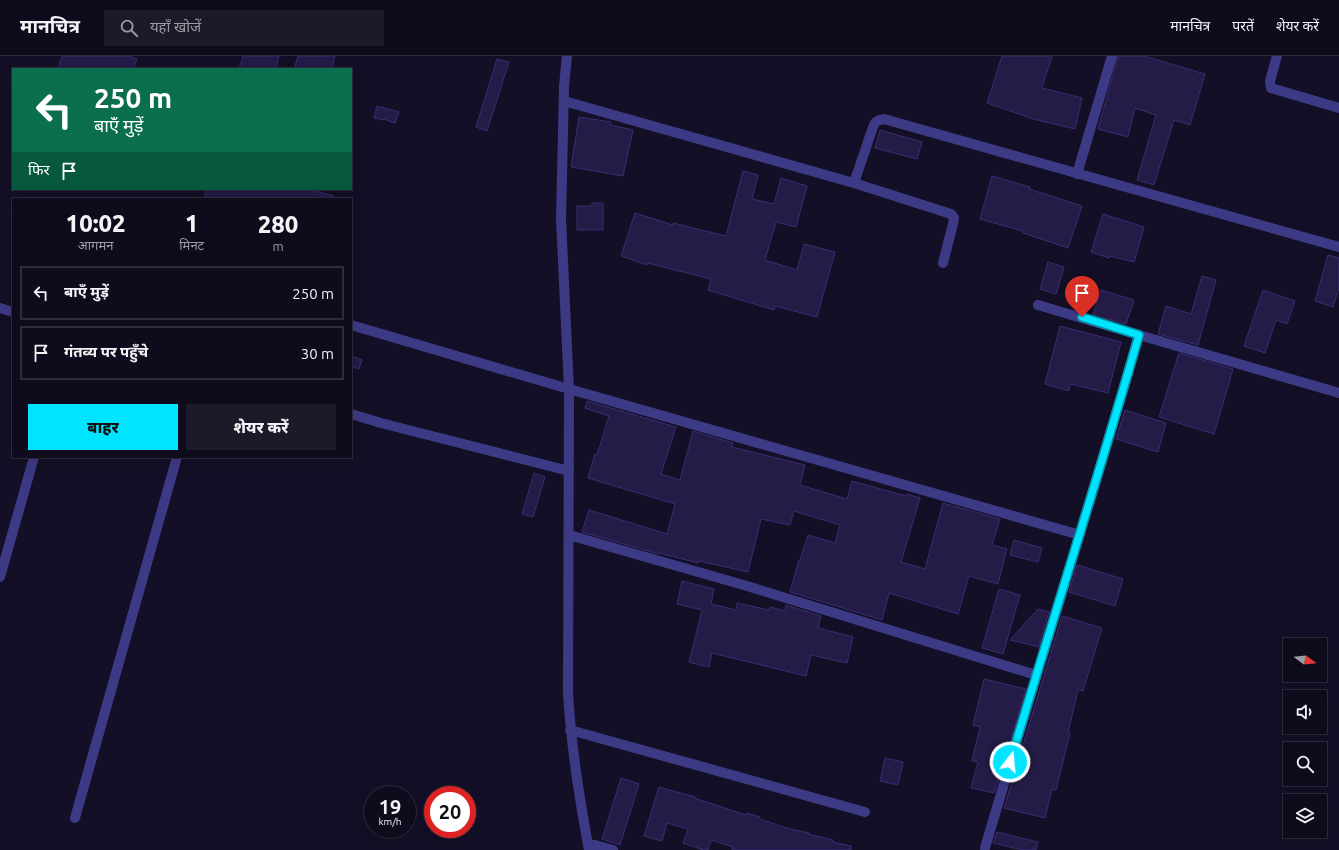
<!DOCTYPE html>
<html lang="hi">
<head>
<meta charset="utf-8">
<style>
	:root { --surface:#0e0b1c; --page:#1c1929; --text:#f1f3f6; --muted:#9b9ba3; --line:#2e2b3b; --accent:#00e5ff }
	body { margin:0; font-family:Ubuntu,"Noto Sans Devanagari",sans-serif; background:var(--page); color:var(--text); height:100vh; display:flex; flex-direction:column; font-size:15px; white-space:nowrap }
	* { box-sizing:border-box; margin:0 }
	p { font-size:13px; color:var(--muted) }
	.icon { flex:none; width:22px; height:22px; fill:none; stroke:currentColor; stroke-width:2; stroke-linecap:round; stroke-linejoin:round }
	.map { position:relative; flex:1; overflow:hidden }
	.drawer { position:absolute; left:12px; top:142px; width:340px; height:260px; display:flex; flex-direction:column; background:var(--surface); border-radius:0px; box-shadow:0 4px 16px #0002,0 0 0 1px var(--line) }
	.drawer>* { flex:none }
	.top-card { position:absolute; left:12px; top:12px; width:340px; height:122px; border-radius:0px; box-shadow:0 4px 16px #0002,0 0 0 1px var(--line); background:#0b6e4f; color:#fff; overflow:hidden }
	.needle { width:26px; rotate:106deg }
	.tools { position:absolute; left:1283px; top:582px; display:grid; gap:8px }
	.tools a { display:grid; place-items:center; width:44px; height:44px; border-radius:0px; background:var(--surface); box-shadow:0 4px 16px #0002,0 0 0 1px var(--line); font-size:20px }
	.speed { position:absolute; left:364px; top:730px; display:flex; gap:8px; font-size:20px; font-weight:700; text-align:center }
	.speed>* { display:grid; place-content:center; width:52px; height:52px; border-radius:50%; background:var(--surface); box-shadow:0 4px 16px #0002,0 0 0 1px var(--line); line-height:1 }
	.speed small { font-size:10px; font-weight:400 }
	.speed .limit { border:6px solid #d22; background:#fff; color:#111 }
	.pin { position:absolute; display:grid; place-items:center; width:34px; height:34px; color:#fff; margin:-41px -17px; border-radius:50% 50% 50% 0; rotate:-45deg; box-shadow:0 0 4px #0007 }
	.pin .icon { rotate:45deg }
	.me { position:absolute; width:44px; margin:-22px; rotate:16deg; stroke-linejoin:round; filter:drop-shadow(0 0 3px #0008) }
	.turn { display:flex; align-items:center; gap:14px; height:84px; padding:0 16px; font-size:18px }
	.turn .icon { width:52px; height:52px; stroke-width:2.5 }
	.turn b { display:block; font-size:28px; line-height:34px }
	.then { display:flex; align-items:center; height:38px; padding:0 16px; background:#0003; gap:8px; font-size:15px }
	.eta { display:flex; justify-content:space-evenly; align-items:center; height:68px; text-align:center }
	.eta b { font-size:24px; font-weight:800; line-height:28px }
	.cta { display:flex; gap:8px; margin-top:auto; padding:8px 16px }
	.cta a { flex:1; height:46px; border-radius:0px; background:var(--accent); color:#111; font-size:16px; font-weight:800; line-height:46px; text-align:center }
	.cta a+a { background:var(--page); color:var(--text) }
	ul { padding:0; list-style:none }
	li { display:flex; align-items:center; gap:12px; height:54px; margin:0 8px 6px; padding:0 8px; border:2px solid var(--line); border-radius:0px }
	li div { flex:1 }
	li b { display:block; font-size:15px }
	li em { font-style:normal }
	header { display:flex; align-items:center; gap:24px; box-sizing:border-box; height:56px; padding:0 20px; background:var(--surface); border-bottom:1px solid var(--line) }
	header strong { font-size:19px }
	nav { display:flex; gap:22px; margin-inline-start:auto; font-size:14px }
	.search { width:280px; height:36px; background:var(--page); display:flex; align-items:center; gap:10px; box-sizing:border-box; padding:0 14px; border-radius:0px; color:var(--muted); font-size:15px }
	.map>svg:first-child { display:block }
	.building { fill:#241b47; stroke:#3b2d73 }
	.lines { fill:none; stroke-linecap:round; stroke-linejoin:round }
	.minor { stroke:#3d3a85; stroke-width:10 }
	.route-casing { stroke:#0095a6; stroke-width:10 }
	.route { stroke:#00e5ff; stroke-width:7 }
</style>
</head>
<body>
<header>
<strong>मानचित्र</strong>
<div class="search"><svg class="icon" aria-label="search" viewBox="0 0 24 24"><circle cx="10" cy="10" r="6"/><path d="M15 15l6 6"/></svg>यहाँ खोजें</div>
<nav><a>मानचित्र</a><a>परतें</a><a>शेयर करें</a></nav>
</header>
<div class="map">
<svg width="1339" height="794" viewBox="0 0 1339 794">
	<rect width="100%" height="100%" fill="#130f26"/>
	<path class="building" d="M62,0H129L137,3L133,13H58Z
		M243,0H279L276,13H239Z
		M298,0H335L332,13H294Z
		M1002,0H1052L1042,32L1082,42L1075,73L1033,63L987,47Z
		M1118,0H1144L1205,18L1190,69L1174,64L1154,129L1137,124L1156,59L1135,52L1128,81L1098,73Z
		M497,3L509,6L487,75L476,71Z
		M377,50L399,56L395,67L383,63V64L374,62Z
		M579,61L611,66L610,69L633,74L623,120L571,111Z
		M880,74L922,86L917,103L875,92Z
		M743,115L758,119L752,143L774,148L781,122L807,130L796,171L776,166L765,204L797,214L804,188L835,196L817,261L775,250L774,254L708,234L711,223L647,207V209L621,200L635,157L673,169V167L726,180Z
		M992,120L1030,131L1029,133L1082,150L1068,192L1023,177V175L980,163Z
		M207,133H308L334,140L333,143H204Z
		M592,147H603V174H577V150H592Z
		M1103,158L1144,171L1134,206L1110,200L1109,202L1091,196Z
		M1328,199L1339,202V232L1333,251L1315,245Z
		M1048,206L1064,211L1056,238L1040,233Z
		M1202,220L1216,224L1198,289L1158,278L1166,250L1191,258Z
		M1101,234L1134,244L1126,268L1093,259Z
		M1263,234L1295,245L1287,268L1276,264L1265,297L1244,290Z
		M1060,270L1121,286L1108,337L1070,328L1069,335L1045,328Z
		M1179,297L1233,313L1214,378L1159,361Z
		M351,300L362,304L359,313L351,310Z
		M587,345L676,371L661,418L680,424L693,375L733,387L732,391L805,409L800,429L847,443L852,425L906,440L907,438L920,442L901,506L925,513L943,447L1000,463L992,489L1007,493L998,528L969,520L958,558L889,537L882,564L790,536L799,504H800L808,479L835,487L840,469L794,455L790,469L761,463L748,516L699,505L698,507L659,497V498L582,476L589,454L667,478L675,448L588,422L595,398L597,399L609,360L585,352Z
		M1125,354L1166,367L1158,396L1116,383Z
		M534,417L545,421L533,461L522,458Z
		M1014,484L1042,492L1038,506L1010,499Z
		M1077,509L1123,523L1115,550L1069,536Z
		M682,525L714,533L711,548L736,554L737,547L769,554L770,551L785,555L786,549L821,560L818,572L853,581L847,607L811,599L806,620L712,597L709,611L689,606L702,554L677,548Z
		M999,533L1020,539L1003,598L982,592Z
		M1038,553L1049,556L1039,591L1010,584Z
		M1062,560L1102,572L1083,635L1078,634L1068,677H1070L1056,734L1052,733L1045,762L1004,752Z
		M984,623L1026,633L1008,693L1001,692L994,720L999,722L994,737L971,732L978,706L972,705L980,671L973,669Z
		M885,702L903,706L898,729L880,725Z
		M621,722L639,728L620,789L602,783Z
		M659,731L695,741L694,742L746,759L747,757L760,761V763L786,772L809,777L808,778L833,784V786L851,790V794H732L733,791L711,784L708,794H704L683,787L688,773L667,767L662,785L644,780Z
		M997,776L1038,786L1036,794H1023L993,787Z"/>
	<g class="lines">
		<path class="minor" d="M567,0L564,30L561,163L569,333L568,636C571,689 579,741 589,794
			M1277,0L1270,25L1271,32L1339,52
			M564,45L854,127L873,71C875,65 878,64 884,63L1339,191
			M1077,118L1112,0
			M854,127L951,158L954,162L953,168L943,207
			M1038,249L1139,279
			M0,252L13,256
			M351,269L569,333L1080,479
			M351,358L381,367L569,415
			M569,479L747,530L1036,619
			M0,521L34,401
			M570,674L865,756
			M75,762L177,401
			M588,787L613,794
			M985,792C1035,621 1090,450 1139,279L1339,337"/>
	</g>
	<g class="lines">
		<defs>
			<path id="route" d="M1010,706C1053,563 1098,422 1139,279L1082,261"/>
		</defs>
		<use href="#route" class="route-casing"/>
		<use href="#route" class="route"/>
	</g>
</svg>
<div class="tools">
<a><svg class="needle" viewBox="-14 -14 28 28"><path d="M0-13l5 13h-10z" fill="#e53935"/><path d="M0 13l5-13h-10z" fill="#9b9ba3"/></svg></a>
<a><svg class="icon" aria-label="sound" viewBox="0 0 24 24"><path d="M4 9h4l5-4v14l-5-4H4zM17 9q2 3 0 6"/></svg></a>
<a><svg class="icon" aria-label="search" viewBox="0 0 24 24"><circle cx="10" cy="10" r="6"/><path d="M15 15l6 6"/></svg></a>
<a><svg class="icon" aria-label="layers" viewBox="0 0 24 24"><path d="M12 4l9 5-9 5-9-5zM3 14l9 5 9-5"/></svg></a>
</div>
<div class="speed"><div>19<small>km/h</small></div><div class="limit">20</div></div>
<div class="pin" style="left:1082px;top:261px;background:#d93025"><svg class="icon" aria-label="arrive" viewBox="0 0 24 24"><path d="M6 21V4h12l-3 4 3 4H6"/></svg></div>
<svg class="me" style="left:1010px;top:706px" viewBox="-20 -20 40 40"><circle r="17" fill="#00e5ff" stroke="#fff" stroke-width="3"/><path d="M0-11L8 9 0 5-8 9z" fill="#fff"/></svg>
<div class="top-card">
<div class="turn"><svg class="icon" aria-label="left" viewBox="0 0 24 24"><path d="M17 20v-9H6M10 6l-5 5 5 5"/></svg><div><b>250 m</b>बाएँ मुड़ें</div></div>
<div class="then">फिर<svg class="icon" aria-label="arrive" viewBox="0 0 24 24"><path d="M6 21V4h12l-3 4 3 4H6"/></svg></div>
</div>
<section class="drawer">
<div class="eta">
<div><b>10:02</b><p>आगमन</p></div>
<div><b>1</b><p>मिनट</p></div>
<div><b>280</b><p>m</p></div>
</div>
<ul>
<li><svg class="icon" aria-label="left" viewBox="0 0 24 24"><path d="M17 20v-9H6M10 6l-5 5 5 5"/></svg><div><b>बाएँ मुड़ें</b></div><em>250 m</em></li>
<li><svg class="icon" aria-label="arrive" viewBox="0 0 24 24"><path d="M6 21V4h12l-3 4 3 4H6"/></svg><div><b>गंतव्य पर पहुँचे</b></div><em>30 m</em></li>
</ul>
<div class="cta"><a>बाहर</a><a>शेयर करें</a></div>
</section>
</div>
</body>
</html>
